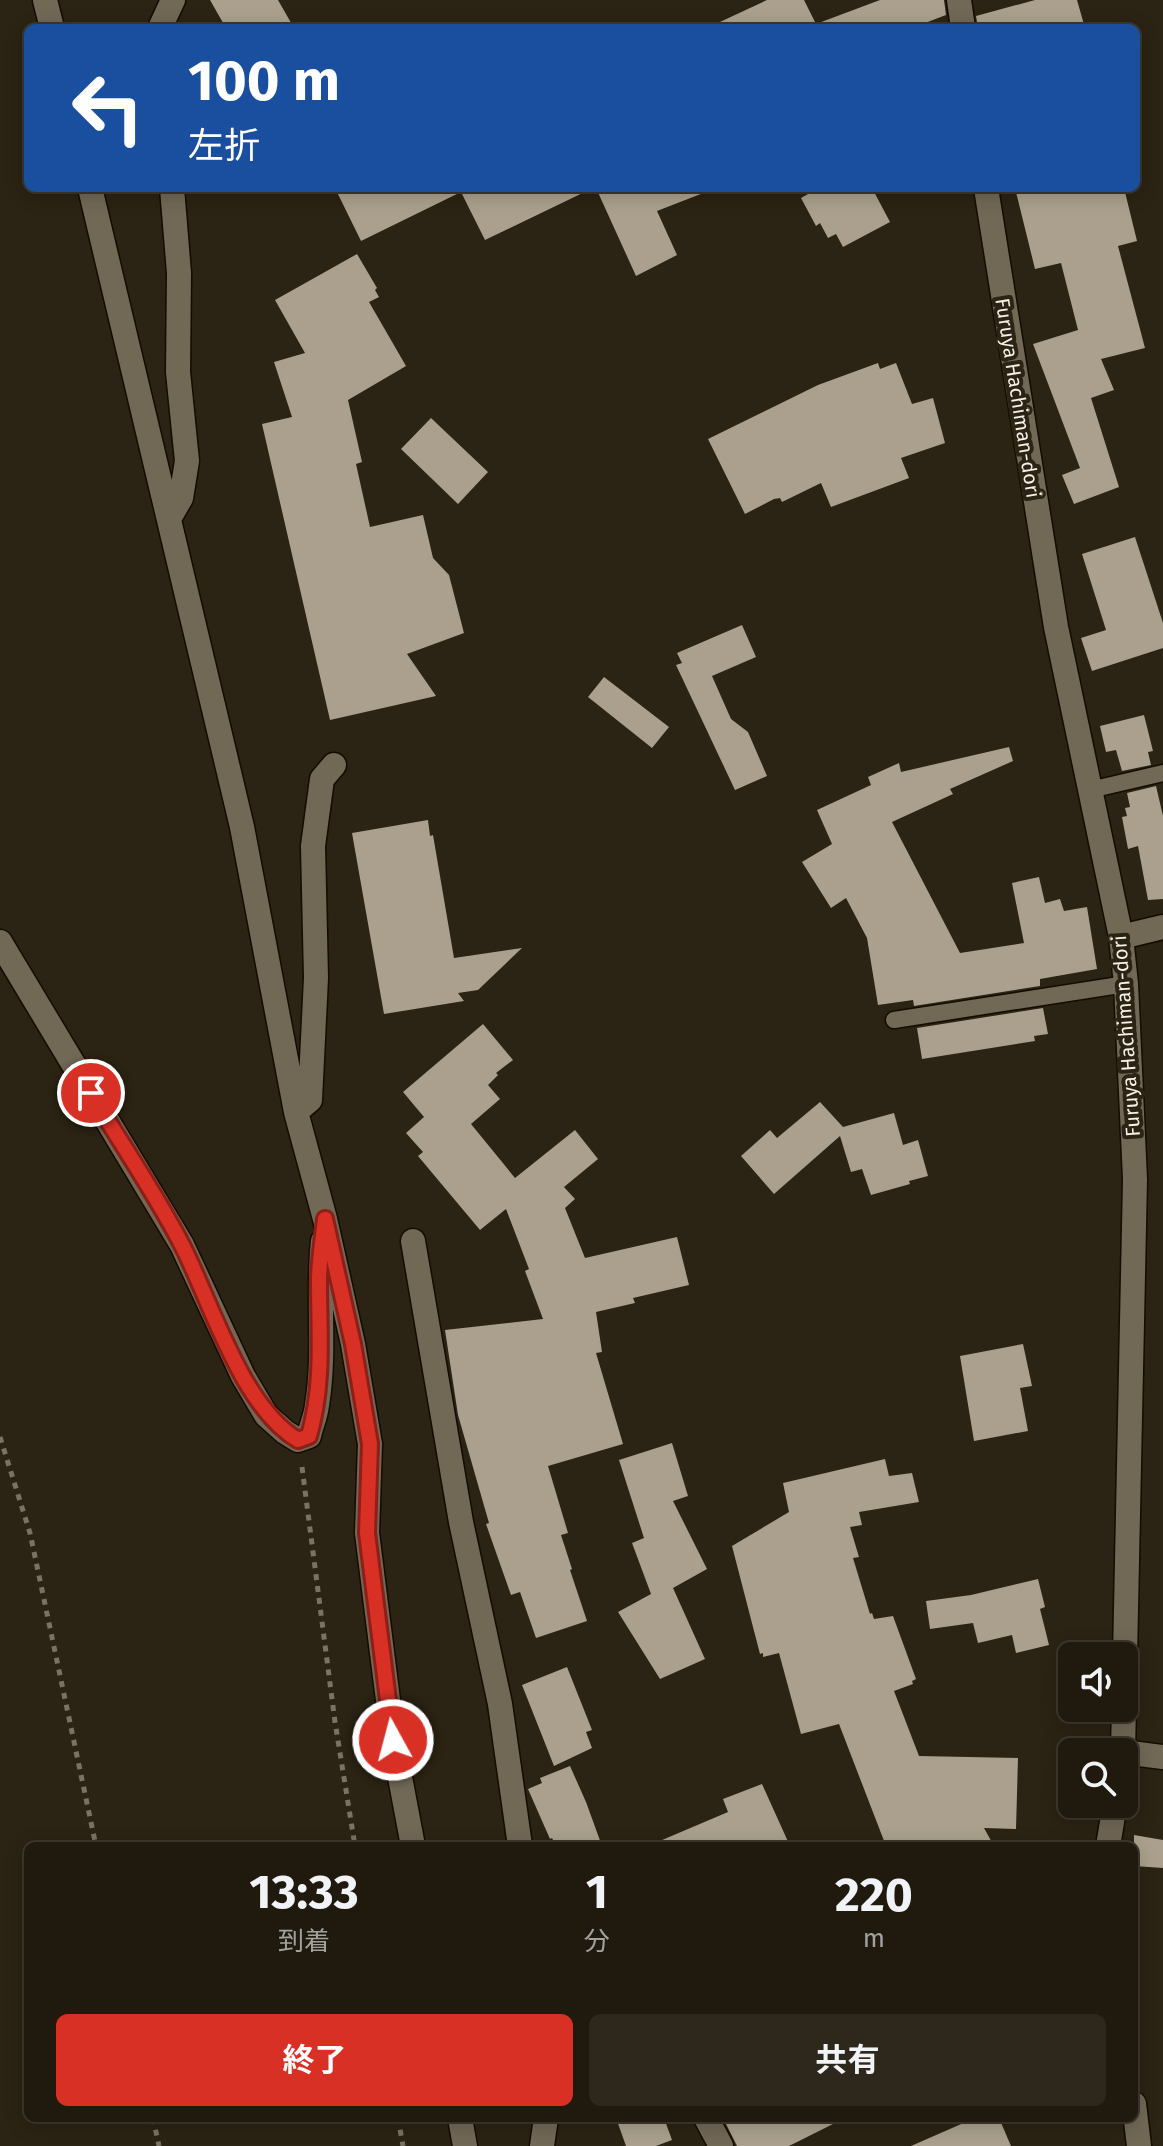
<!DOCTYPE html>
<html lang="ja">
<head>
<meta charset="utf-8">
<style>
	:root { --surface:#201a0e; --page:#2d271c; --text:#f1f3f6; --muted:#a2a19e; --line:#3d382e; --accent:#d93025 }
	body { margin:0; font-family:"Fira Sans","Noto Sans JP",sans-serif; background:var(--page); color:var(--text); height:100vh; display:flex; flex-direction:column; font-size:30px; white-space:nowrap }
	* { box-sizing:border-box; margin:0 }
	p { font-size:26px; color:var(--muted) }
	.icon { flex:none; width:44px; height:44px; fill:none; stroke:currentColor; stroke-width:2; stroke-linecap:round; stroke-linejoin:round }
	.map { position:relative; flex:1; overflow:hidden }
	.side { position:absolute; left:24px; top:1842px; width:1114px; height:280px; display:flex; flex-direction:column; background:var(--surface); border-radius:12px; box-shadow:0 4px 20px #0003,0 0 0 2px var(--line) }
	.side>* { flex:none }
	.hud { position:absolute; left:24px; top:24px; width:1116px; height:168px; border-radius:12px; box-shadow:0 4px 20px #0003,0 0 0 2px var(--line); background:#1a4fa0; color:#fff; overflow:hidden }
	.fabs { position:absolute; left:1058px; top:1642px; display:grid; gap:16px }
	.fabs a { display:grid; place-items:center; width:80px; height:80px; border-radius:12px; background:var(--surface); box-shadow:0 4px 20px #0003,0 0 0 2px var(--line); font-size:40px }
	.pin { position:absolute; display:grid; place-items:center; width:68px; height:68px; color:#fff; margin:-34px; border:4px solid #fff; border-radius:50%; box-shadow:0 2px 8px #0007 }
	.me { position:absolute; width:88px; margin:-44px; rotate:353deg; stroke-linejoin:round; filter:drop-shadow(0 0 6px #0008) }
	.turn { display:flex; align-items:center; gap:28px; height:168px; padding:0 32px; font-size:36px }
	.turn .icon { width:104px; height:104px; stroke-width:2.5 }
	.turn b { display:block; font-size:56px; line-height:68px }
	.eta { display:flex; justify-content:space-evenly; align-items:center; height:136px; text-align:center }
	.eta b { font-size:48px; font-weight:700; line-height:56px }
	.action { display:flex; gap:16px; margin-top:auto; padding:16px 32px }
	.action a { flex:1; height:92px; border-radius:12px; background:var(--accent); color:#fff; font-size:32px; font-weight:700; line-height:92px; text-align:center }
	.action a+a { background:var(--page); color:var(--text) }
	.map>svg:first-child { display:block }
	.building { fill:#aaa08d }
	.lines { fill:none; stroke-linecap:round; stroke-linejoin:round }
	.lane-casing { stroke:#140c01; stroke-width:19 }
	.street-casing { stroke:#140c01; stroke-width:27 }
	.secondary-casing { stroke:#140c01; stroke-width:27 }
	.path { stroke:#797265; stroke-width:5; stroke-dasharray:6 6; stroke-linecap:butt }
	.lane { stroke:#716856; stroke-width:16 }
	.street { stroke:#716856; stroke-width:24 }
	.secondary { stroke:#716856; stroke-width:24 }
	.route-casing { stroke:#8d1f18; stroke-width:20 }
	.route { stroke:#d93025; stroke-width:14 }
	.labels { text-anchor:middle; dominant-baseline:central; stroke-width:8; stroke-linejoin:round; paint-order:stroke }
	.street-label { font-size:20px; fill:#f6f1e7; stroke:#2b2313 }
</style>
</head>
<body>
<div class="map">
<svg width="1163" height="2146" viewBox="0 0 1163 2146">
	<rect width="100%" height="100%" fill="#2b2313"/>
	<path class="building" d="M210,0H278L294,28H226Z
		M767,0H804L816,24L880,0H944L946,15L912,28H707Z
		M1035,0H1077L1085,28H978L976,16Z
		M335,188H593L485,240L461,192L361,241Z
		M596,188H710L711,190L657,211L677,255L636,276Z
		M819,188H872L890,222L843,247L836,234L828,238L820,223L816,226L801,198Z
		M1015,188H1124L1137,241L1118,246L1145,348L1101,359L1114,390L1091,398L1119,487L1074,504L1062,475L1080,468L1033,344L1078,330L1061,263L1035,269Z
		M357,254L377,288L375,290L379,297L369,302L406,366L348,400L362,462L356,464L370,527L423,515L433,558L449,575L464,633L407,654L436,696L330,720L262,424L292,417L274,362L305,353L275,300Z
		M878,363L880,369L896,363L912,404L933,398L945,443L901,458L909,478L831,507L821,483L782,502L780,498L774,499L745,514L708,439L818,385Z
		M431,418L488,472L458,504L401,449Z
		M1135,537L1163,623V648L1092,671L1081,638L1106,630L1082,554Z
		M742,625L756,657L712,676L731,719L748,732L767,776L735,790L676,665L682,663L677,653Z
		M604,677L669,727L652,748L588,697Z
		M1144,715L1153,751L1148,752L1151,765L1122,771L1116,750L1106,752L1100,726Z
		M1009,747L1013,761L950,789L953,794L892,822L960,953L1024,943L1012,883L1039,877L1045,903L1060,899L1064,911L1087,907L1097,969L1040,979V986L914,1006L913,1000L878,1005L867,938L846,898L831,908L802,862L832,844L817,810L871,785L868,777L899,763L901,772Z
		M1156,786L1163,816V899L1148,900L1138,846L1128,849L1122,817L1127,816L1125,808L1130,807L1127,793Z
		M428,820L430,836L433,835L454,958L522,948L478,990L458,993L464,1001L384,1014L352,833Z
		M1043,1008L1048,1034L1034,1036L1035,1041L922,1059L917,1028Z
		M483,1024L513,1060L496,1073L498,1075L488,1085L500,1099L471,1124L515,1178L575,1130L598,1159L564,1187L575,1199L565,1208L585,1258L677,1237L689,1285L633,1298L635,1303L596,1312L602,1352L596,1353L623,1444L548,1466L568,1533L561,1535L572,1569L570,1570L587,1621L536,1638L520,1592L511,1595L486,1524L489,1523L458,1415L445,1330L543,1319L525,1271L529,1269L506,1209L480,1230L418,1156L423,1152L406,1133L424,1117L403,1092Z
		M820,1102L843,1127L894,1113L903,1145L918,1140L928,1176L909,1181L910,1184L871,1195L862,1169L851,1172L840,1136L774,1194L741,1156L770,1130L777,1138Z
		M1023,1344L1032,1386L1020,1388L1028,1431L974,1441L960,1356Z
		M672,1443L688,1496L673,1501L707,1569L673,1588L705,1659L660,1679L618,1612L651,1594L632,1543L644,1538L619,1460Z
		M885,1459L889,1476L912,1473L919,1502L859,1512L862,1525L850,1527L859,1557L853,1558L870,1614L872,1613L874,1619L893,1616L916,1679L912,1681L913,1684L894,1691L919,1756L1018,1758L1016,1829L984,1828L994,1846H886L839,1724L801,1734L779,1653L763,1657V1653L760,1654L732,1546L789,1512L783,1483Z
		M1038,1579L1045,1607L1040,1609L1049,1645L1016,1653L1012,1635L978,1643L973,1623L930,1629L926,1601L971,1595Z
		M567,1667L592,1730L586,1732L592,1748L554,1766L522,1685Z
		M570,1766L586,1802L602,1846H556L552,1838L550,1839L528,1789L542,1783L540,1778Z
		M762,1784L790,1846H648L728,1812L723,1799Z
		M1134,1835L1163,1840V1868L1134,1866Z
		M616,2118H664L672,2140L656,2146H626Z
		M723,2118H845L789,2146H737Z
		M975,2118H999L1011,2146H911Z"/>
	<g class="lines">
		<defs>
			<path id="lane" d="M1090,790L1163,773
				M894,1020L1126,984"/>
			<path id="street" d="M45,0L52,28
				M160,28L173,0
				M90,188L242,827L296,1112L325,1219L353,1344L370,1444L367,1533L393,1740L413,1846
				M170,517L181,498L187,461L178,372L179,273L172,188
				M1121,937L1163,927
				M0,942L182,1245L243,1376L266,1415L285,1432L298,1440L309,1436C311,1426 316,1416 317,1405C326,1351 317,1295 323,1241
				M296,1112L310,1100L316,978L313,846L322,779L334,765
				M413,1241L461,1522L500,1704L520,1846
				M1123,1752L1163,1757
				M460,2118L465,2146
				M706,2118L721,2146
				M542,2146L546,2118"/>
			<path id="secondary" d="M959,0L963,28
				M986,188L1056,627L1121,937L1126,984L1135,1179L1123,1752
				M1108,1846L1115,1804
				M1134,2104L1139,2146"/>
		</defs>
		<use href="#lane" class="lane-casing"/>
		<use href="#street" class="street-casing"/>
		<use href="#secondary" class="secondary-casing"/>
		<path class="path" d="M0,1437L30,1533L96,1846
			M302,1467L335,1722L355,1846
			M153,2118L159,2146
			M398,2118L403,2146"/>
		<use href="#lane" class="lane"/>
		<use href="#street" class="street"/>
		<use href="#secondary" class="secondary"/>
	</g>
	<g class="lines">
		<defs>
			<path id="route" d="M91,1093C121,1144 156,1194 183,1247C212,1305 242,1407 298,1440L309,1436C324,1383 319,1335 319,1281C319,1260 323,1239 325,1219L353,1344L370,1444L367,1533L393,1740"/>
		</defs>
		<use href="#route" class="route-casing"/>
		<use href="#route" class="route"/>
	</g>
	<g class="labels">
		<g class="street-label">
			<text transform="translate(1018 398) rotate(81)">Furuya Hachiman-dori</text>
			<text transform="translate(1126 1036) rotate(-94)">Furuya Hachiman-dori</text>
		</g>
	</g>
</svg>
<div class="fabs">
<a><svg class="icon" aria-label="sound" viewBox="0 0 24 24"><path d="M4 9h4l5-4v14l-5-4H4zM17 9q2 3 0 6"/></svg></a>
<a><svg class="icon" aria-label="search" viewBox="0 0 24 24"><circle cx="10" cy="10" r="6"/><path d="M15 15l6 6"/></svg></a>
</div>
<div class="pin" style="left:91px;top:1093px;background:#d93025"><svg class="icon" aria-label="arrive" viewBox="0 0 24 24"><path d="M6 21V4h12l-3 4 3 4H6"/></svg></div>
<svg class="me" style="left:393px;top:1740px" viewBox="-20 -20 40 40"><circle r="17" fill="#d93025" stroke="#fff" stroke-width="3"/><path d="M0-11L8 9 0 5-8 9z" fill="#fff"/></svg>
<div class="hud">
<div class="turn"><svg class="icon" aria-label="left" viewBox="0 0 24 24"><path d="M17 20v-9H6M10 6l-5 5 5 5"/></svg><div><b>100 m</b>左折</div></div>
</div>
<section class="side">
<div class="eta">
<div><b>13:33</b><p>到着</p></div>
<div><b>1</b><p>分</p></div>
<div><b>220</b><p>m</p></div>
</div>
<div class="action"><a>終了</a><a>共有</a></div>
</section>
</div>
</body>
</html>
